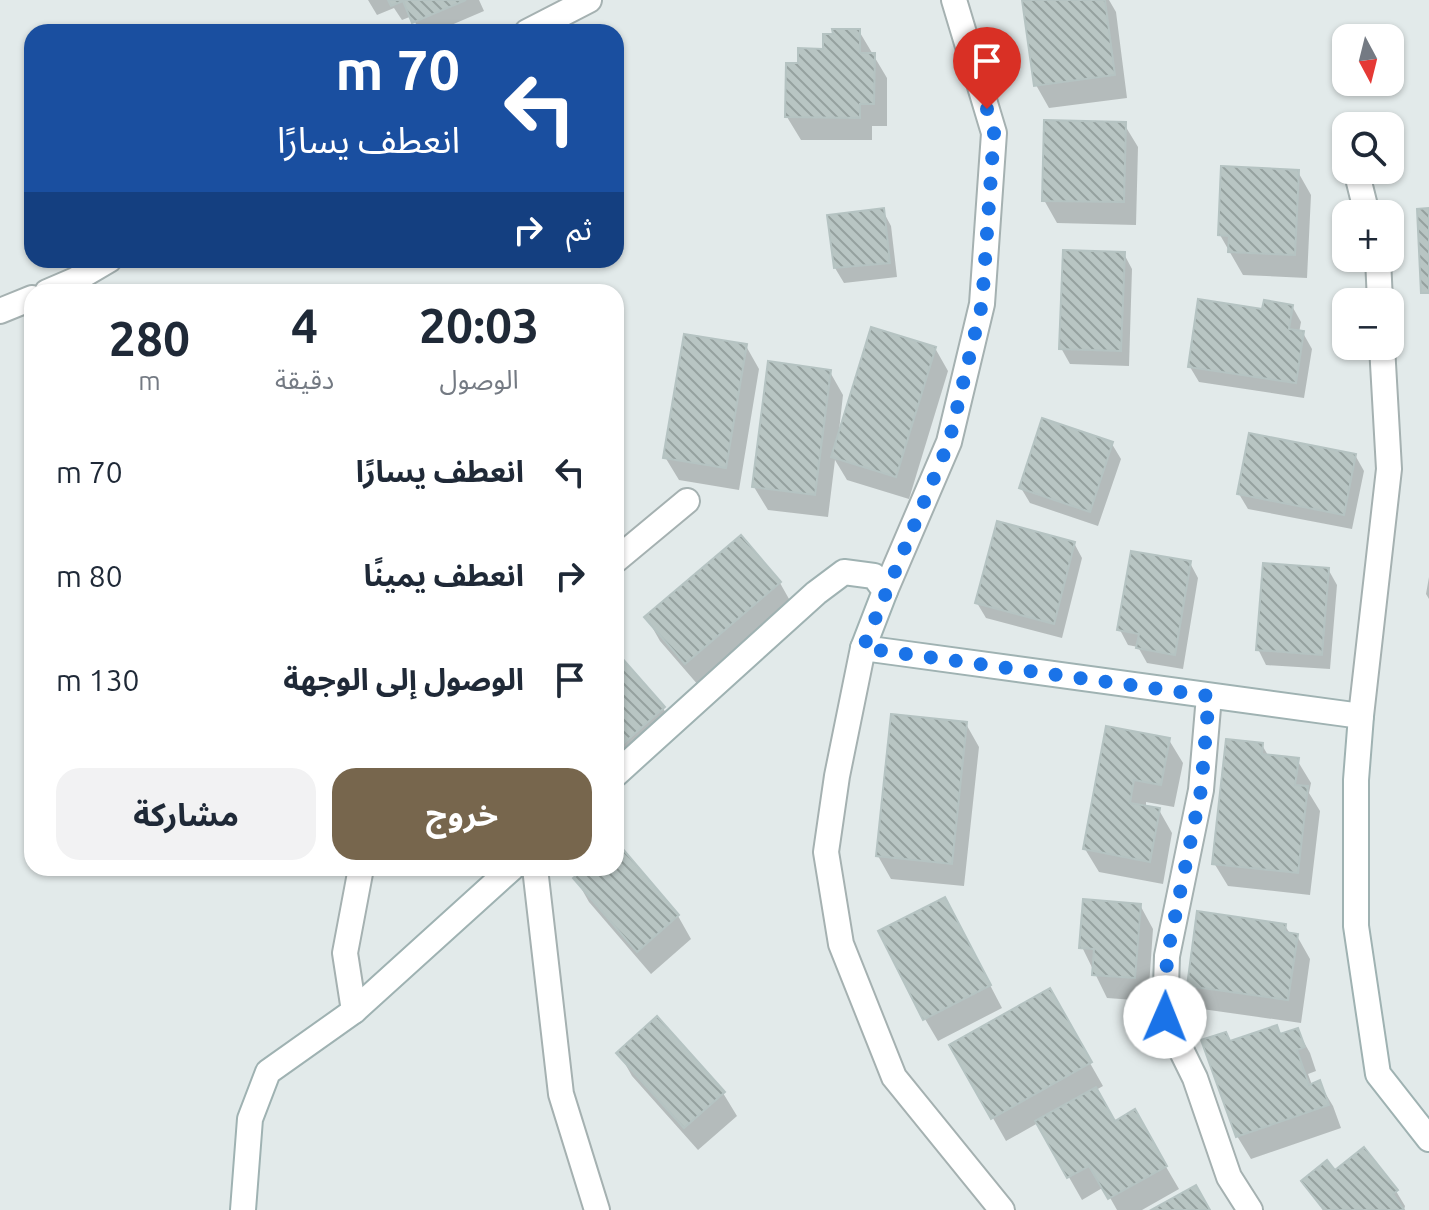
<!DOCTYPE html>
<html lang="ar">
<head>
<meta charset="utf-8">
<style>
	:root { --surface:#fff; --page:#f2f2f3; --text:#1f2937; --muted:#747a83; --accent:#77664d }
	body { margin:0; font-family:Ubuntu,"Noto Sans Arabic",sans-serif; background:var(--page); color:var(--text); direction:rtl; height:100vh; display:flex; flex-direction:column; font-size:30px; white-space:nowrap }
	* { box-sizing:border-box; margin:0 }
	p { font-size:26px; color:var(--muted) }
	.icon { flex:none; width:44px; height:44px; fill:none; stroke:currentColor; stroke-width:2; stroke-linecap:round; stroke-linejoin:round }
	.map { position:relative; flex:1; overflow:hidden; direction:ltr }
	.drawer { position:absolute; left:24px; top:284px; width:600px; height:592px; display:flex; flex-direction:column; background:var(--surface); border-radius:24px; box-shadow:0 2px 6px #0004; direction:rtl }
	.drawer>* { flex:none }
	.banner { position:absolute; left:24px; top:24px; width:600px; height:244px; border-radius:24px; box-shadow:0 2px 6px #0004; direction:rtl; background:#1a4fa0; color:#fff; overflow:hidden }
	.needle { width:52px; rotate:173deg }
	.controls { position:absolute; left:1332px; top:24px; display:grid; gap:16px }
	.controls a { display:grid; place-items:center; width:72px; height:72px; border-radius:16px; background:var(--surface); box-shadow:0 2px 6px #0004; font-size:40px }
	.pin { position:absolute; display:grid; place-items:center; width:68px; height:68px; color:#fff; margin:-82px -34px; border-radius:50% 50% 50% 0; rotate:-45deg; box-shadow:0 0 8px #0007 }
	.pin .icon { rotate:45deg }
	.me { position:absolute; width:88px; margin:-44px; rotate:1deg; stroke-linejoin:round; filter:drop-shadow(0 0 6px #0008) }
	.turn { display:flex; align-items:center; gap:28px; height:168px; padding:0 32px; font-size:36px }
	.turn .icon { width:104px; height:104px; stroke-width:2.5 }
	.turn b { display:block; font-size:56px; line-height:68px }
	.then { display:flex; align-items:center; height:76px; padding:0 32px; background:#0003; gap:16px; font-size:30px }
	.eta { display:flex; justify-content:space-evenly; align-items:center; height:136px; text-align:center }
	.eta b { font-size:48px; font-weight:700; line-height:56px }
	.action { display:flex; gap:16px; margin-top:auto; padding:16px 32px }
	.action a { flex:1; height:92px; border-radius:24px; background:var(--accent); color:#fff; font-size:32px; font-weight:700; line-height:92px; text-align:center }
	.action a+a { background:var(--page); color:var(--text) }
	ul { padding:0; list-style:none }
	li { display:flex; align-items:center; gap:24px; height:104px; padding:0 32px }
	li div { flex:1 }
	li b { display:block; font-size:30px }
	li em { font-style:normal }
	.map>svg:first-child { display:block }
	.shadow { fill:#0003 }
	.building { fill:url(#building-back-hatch); stroke:#b5c3c2; stroke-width:2 }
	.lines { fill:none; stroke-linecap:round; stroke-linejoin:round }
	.street-casing { stroke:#a5b1b1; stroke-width:28 }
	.secondary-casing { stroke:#9fb2b2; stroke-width:28 }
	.street { stroke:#fff; stroke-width:24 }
	.secondary { stroke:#fff; stroke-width:24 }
	.route { stroke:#1a73e8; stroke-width:14; stroke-dasharray:0 25.2 }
</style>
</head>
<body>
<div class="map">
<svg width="1429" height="1210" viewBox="0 0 1429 1210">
	<defs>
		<pattern id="building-back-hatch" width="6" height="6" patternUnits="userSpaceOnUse" patternTransform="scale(2)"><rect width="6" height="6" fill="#b8c5c3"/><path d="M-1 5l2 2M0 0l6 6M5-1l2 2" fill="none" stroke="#95a19f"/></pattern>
	</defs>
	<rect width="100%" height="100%" fill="#e2eaea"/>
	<path class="shadow" d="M368,0H479L484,11L435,32H420L412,16L402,20L394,8L377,15Z
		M1024,0H1109L1116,12L1127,98L1049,108L1036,85Z
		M859,31L887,78V126H872V140H801L787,117L800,65Z
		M1124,124L1138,147L1136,225L1057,223L1044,200Z
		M1298,172L1311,195L1307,278L1243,275L1220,235Z
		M883,211L891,226L897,277L844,283L835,268Z
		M1124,254L1132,269L1129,366L1070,364L1061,348Z
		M1292,306L1301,322L1299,333H1303L1312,349L1304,398L1199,382L1190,367Z
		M746,346L759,369L739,490L679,480L665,457Z
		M935,348L948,371L909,499L847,480L835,460L828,517L768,510L754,487L830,372L843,395L839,431L841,432Z
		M1112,444L1121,459L1098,526L1030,503L1021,488Z
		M1355,455L1364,471L1352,529L1248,509L1239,494Z
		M1074,543L1082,558L1062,638L986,618L977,603Z
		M1190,563L1198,578L1183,669L1147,663L1138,647L1128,645L1120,630Z
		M1328,569L1337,585L1330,669L1266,665L1258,649Z
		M1429,577V599L1426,594Z
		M780,583L793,606L699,686L660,641L647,618Z
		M616,664L663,708L676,731L616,784Z
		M966,724L979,747L964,886L891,879L878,856Z
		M1108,729L1169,740L1183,763L1174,807L1146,802V807L1159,810L1172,833L1163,884L1099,872L1085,849Z
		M1262,745L1269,757L1297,760L1311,783L1309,793L1320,811L1310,895L1228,886L1214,863Z
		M616,844L678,916L691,939L651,974L589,902L576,879L588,868H616Z
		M1140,905L1153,929L1148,1001L1107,998L1082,947Z
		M957,922L1002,1008L938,1041L925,1019Z
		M1285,926L1291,935L1297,936L1310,959L1301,1023L1202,1009L1189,986Z
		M1049,991L1103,1086L1096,1090L1115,1123L1134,1112L1179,1189L1142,1210H1117L1104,1187L1082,1200L1038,1123L1006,1141L952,1046Z
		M1297,1030L1310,1053L1316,1071L1308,1074L1312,1085L1319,1083L1333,1106L1341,1128L1251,1159L1237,1136L1230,1043L1281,1036Z
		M619,1053L723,1093L737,1116L698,1150L632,1076Z
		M1335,1173L1396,1191L1405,1206L1404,1210H1323L1303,1181Z"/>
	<path class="building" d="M388,0H466L412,23L403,1L391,6Z
		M1022,0H1105L1115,75L1034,86Z
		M832,29H860V53H875L874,104H860V118L785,117L786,63H798V48L823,49V34H833Z
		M1044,120L1126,122L1124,202L1042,201Z
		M1221,166L1299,170L1295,255L1228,252L1229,236L1218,235Z
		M884,208L890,263L834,268L827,215Z
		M1429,208V293H1421L1417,209Z
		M1063,250L1125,252L1121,351L1059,349Z
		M1198,299L1262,309L1264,300L1293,305L1289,329L1304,331L1296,383L1188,367Z
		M871,327L936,347L896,477L831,457Z
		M684,334L747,344L726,468L663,458Z
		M768,361L831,370L815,495L752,487Z
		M1042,418L1113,442L1090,512L1019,488Z
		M1249,433L1356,454L1344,515L1237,494Z
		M997,521L1075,542L1054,624L975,603Z
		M741,535L781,582L685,664L644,617Z
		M1131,551L1191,561L1175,655L1136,648L1139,634L1117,630Z
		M1263,563L1329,568L1322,655L1256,650Z
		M621,657L665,707L616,750V661Z
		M891,714L967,722L952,864L876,856Z
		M1106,726L1170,738L1161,785L1134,780L1130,803L1160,808L1150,862L1083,849Z
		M1226,739L1263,743L1262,754L1299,758L1295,785L1308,786L1298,873L1212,864Z
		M616,841L679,915L637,952L573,878L585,868H616Z
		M945,897L991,985L923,1020L878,931Z
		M1083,899L1141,904L1135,978L1092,975L1094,949L1079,948Z
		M1197,911L1286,924L1285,932L1298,934L1288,1000L1187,986Z
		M1050,988L1092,1062L991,1119L949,1045Z
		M657,1016L725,1092L684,1128L616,1053Z
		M1277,1025L1280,1034L1298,1028L1305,1047L1297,1050L1309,1085L1320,1080L1329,1105L1236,1137L1201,1040L1226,1032L1230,1041Z
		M1096,1087L1115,1121L1135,1109L1167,1166L1108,1199L1089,1166L1067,1178L1035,1121Z
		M1364,1147L1398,1190L1393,1194L1404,1210H1324L1301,1181L1327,1160L1335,1170Z
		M1196,1185L1210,1210H1151Z"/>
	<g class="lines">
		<defs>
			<path id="street" d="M527,32L589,0
				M1356,170L1367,214
				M1378,258L1380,302
				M47,292L75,280L109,260
				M0,311L32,298
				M616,560L687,501
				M885,591L949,442L982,304L994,133L954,0
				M863,648L837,776L826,852L841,944L894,1077L1002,1210
				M1209,696L1201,790L1167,956L1165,1017L1195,1078L1229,1177L1250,1210
				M1361,716L1389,469L1382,346
				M535,868L561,1094L597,1210
				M354,1011L345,953L361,868"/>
			<path id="secondary" d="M616,774L816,593L844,572L874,576L885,591L863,648L1361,716L1356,780V926L1378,1074L1429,1139
				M243,1210L250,1119L268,1072L354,1011L512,868"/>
		</defs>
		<use href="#street" class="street-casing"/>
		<use href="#secondary" class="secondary-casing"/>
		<use href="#street" class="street"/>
		<use href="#secondary" class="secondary"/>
	</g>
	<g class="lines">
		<path class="route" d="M987,109L994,133L982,304L949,442L863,648L1209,696L1201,790L1167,956L1165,1017"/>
	</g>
</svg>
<div class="controls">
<a><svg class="needle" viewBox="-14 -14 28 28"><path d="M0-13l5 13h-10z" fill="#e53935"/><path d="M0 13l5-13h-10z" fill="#747a83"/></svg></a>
<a><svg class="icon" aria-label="search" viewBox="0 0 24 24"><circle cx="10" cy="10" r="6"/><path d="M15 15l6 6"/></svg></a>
<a>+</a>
<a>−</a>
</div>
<div class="pin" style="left:987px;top:109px;background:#d93025"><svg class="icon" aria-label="arrive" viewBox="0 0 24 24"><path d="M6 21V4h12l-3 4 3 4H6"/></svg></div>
<svg class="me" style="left:1165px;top:1017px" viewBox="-20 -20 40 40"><circle r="19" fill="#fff"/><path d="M0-13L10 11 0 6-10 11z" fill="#1a73e8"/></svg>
<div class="banner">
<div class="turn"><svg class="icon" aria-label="left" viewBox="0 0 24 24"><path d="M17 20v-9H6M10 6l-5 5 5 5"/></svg><div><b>70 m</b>انعطف يسارًا</div></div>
<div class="then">ثم<svg class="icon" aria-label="right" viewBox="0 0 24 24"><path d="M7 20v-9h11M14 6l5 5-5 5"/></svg></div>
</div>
<section class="drawer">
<div class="eta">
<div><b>20:03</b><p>الوصول</p></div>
<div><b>4</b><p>دقيقة</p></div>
<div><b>280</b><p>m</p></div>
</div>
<ul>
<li><svg class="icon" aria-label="left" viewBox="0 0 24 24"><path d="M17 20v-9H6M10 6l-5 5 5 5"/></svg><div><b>انعطف يسارًا</b></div><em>70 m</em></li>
<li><svg class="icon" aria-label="right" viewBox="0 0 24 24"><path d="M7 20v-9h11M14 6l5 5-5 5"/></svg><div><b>انعطف يمينًا</b></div><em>80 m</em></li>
<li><svg class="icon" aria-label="arrive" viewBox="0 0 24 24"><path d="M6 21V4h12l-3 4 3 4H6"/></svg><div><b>الوصول إلى الوجهة</b></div><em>130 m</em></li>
</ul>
<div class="action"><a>خروج</a><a>مشاركة</a></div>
</section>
</div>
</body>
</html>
